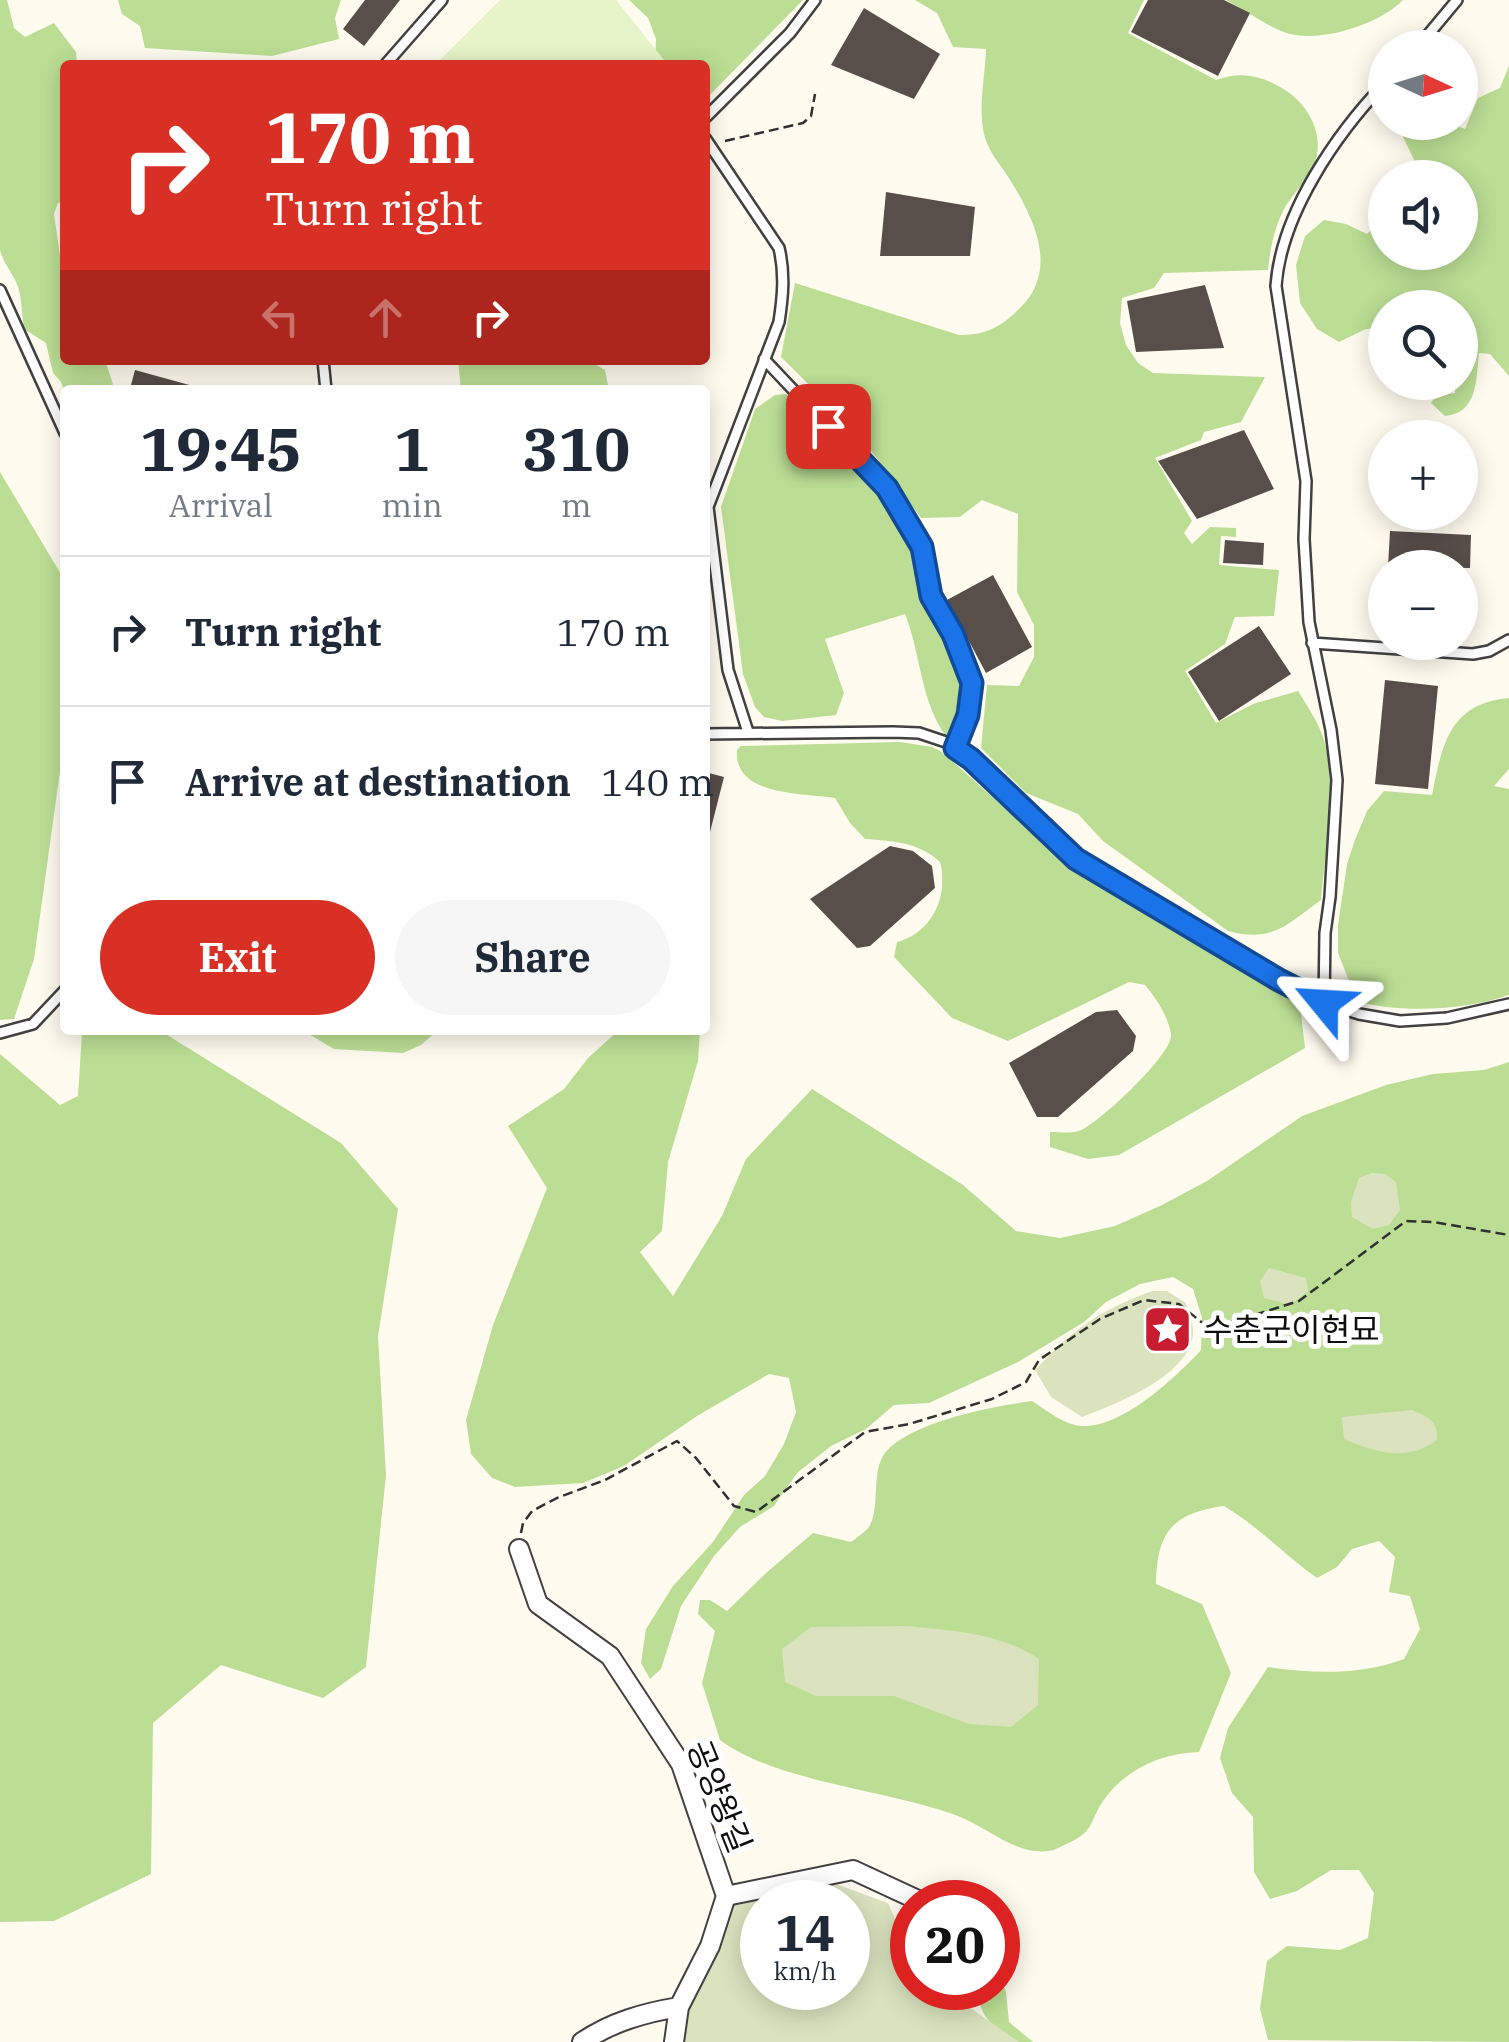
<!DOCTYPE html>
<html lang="en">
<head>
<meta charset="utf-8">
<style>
	:root { --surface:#fff; --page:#f6f6f7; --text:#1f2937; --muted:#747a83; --line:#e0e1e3; --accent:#d93025 }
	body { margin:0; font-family:"IBM Plex Serif","Noto Sans KR",serif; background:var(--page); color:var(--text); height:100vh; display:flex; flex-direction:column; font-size:38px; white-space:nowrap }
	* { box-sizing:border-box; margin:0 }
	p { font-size:32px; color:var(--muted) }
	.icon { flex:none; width:55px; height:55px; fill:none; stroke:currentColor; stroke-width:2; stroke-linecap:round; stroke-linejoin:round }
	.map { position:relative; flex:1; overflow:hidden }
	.sheet { position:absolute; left:60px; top:385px; width:650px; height:650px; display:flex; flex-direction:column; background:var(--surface); border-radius:10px; box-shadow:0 5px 25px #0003 }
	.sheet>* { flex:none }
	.top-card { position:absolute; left:60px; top:60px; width:650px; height:305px; border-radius:10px; box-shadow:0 5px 25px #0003; background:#d93025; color:#fff; overflow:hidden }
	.needle { width:65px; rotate:94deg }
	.tools { position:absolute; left:1368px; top:30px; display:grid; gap:20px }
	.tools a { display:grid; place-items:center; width:110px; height:110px; border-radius:50%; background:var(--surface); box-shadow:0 5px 25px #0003; font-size:50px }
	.speed { position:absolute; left:740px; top:1880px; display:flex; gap:20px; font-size:50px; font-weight:700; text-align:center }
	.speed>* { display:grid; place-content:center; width:130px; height:130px; border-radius:50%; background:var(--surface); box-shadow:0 5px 25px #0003; line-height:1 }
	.speed small { font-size:25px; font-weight:400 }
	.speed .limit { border:15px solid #d22; background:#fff; color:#111 }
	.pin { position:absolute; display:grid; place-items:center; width:85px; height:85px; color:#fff; margin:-42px; border-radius:20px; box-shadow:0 5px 15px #0006 }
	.me { position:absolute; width:110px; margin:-55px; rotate:297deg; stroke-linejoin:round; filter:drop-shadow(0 0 8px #0008) }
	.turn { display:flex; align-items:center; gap:35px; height:210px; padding:0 40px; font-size:45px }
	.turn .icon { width:130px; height:130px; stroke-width:2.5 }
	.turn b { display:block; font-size:70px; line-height:85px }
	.lanes { display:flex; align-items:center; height:95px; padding:0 40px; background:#0003; justify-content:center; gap:50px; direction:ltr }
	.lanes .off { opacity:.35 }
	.eta { display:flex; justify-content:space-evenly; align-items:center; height:170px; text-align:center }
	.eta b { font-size:60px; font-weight:800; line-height:70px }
	.primary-button { display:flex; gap:20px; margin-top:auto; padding:20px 40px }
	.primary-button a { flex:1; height:115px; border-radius:60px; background:var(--accent); color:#fff; font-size:40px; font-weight:800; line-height:115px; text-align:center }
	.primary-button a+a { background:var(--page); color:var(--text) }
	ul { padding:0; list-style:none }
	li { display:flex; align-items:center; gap:30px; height:150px; padding:0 40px; border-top:2px solid var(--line) }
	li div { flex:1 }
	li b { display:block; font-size:38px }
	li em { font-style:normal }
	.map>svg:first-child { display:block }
	.forest { fill:#bbde94 }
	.cemetery { fill:#dae3be; fill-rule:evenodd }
	.pitch { fill:#e7f3c8 }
	.building { fill:#584e4a }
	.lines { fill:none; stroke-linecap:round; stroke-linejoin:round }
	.service-casing { stroke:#414141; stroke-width:14 }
	.minor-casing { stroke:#414141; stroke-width:22 }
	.path { stroke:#303030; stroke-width:2.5; stroke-dasharray:10 5; stroke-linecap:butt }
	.service { stroke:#fff; stroke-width:9 }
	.minor { stroke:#fff; stroke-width:18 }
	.route-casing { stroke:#114b97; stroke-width:25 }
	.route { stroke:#1a73e8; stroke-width:18 }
	.labels { text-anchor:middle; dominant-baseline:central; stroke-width:10; stroke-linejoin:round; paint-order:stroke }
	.poi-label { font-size:32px; fill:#0e0e0e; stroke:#fff; text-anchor:start }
	.street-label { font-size:32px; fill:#0e0e0e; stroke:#fff }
</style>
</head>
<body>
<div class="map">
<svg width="1509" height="2042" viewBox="0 0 1509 2042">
	<rect width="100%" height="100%" fill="#fffbef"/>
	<path class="forest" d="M0,0H7L14,28L25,37L54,23L76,52L77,65H65V201L58,203L54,214L65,291V360H105L115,390H65V394L61,382L53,373L46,343L24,329C22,315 22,300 18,287C13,272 4,266 0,250Z
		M118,0H341L335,18L339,39L272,56L145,48L140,26L122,14Z
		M629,0H803L705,100V65H655L656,39L648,18Z
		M915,0H1144L1128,33L1216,80C1239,71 1261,75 1282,88C1311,105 1329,141 1310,173C1302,186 1290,197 1283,211C1274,230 1270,249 1268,270L1164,273L1154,288L1122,298L1120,323L1126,345L1138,363L1153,373L1265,377L1241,422L1204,432L1201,440L1155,458L1192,521L1184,533L1192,544L1210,527L1236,528V537L1221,536L1219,565L1279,570L1274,616L1235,617L1225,644L1185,671L1216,723L1253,704L1298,691C1309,709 1322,727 1326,748C1336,797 1325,851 1321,900C1286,925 1273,943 1228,931L1103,841L1078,814L1026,793L981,748L987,685L1019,686L1034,657V625L1017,592L1018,514L982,500L960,517L921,518L859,434L781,357L795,283L959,335C984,336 1002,327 1020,308C1061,268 1032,215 1007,175C999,163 987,149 984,134C978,106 985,78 986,49L953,47L937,13Z
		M1226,0H1403C1380,24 1323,42 1290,34C1269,28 1245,10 1226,0Z
		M1509,66V376L1490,354L1479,353C1476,380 1478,413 1445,416L1431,403L1436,396L1455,393V383L1460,382V308H1385V328L1366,329L1339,342L1317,329L1300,303L1296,265L1305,236L1324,220L1346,224L1367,234L1385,217V252H1460V178L1417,177L1418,168L1403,137L1407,123H1449L1465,129L1478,98L1500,88Z
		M458,360H587L605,370L609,390H461Z
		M786,394L828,434L867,484L891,506L908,533L916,551L925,601L952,646L960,676L961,705L956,731L945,735C920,699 921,654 905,614L825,639L844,693L836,715L782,721L764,717L755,707L743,674L721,507L755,409L775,395Z
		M0,472L65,581V735L34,959L14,1019L0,1020Z
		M1509,698V769L1494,786L1509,789V995C1467,1010 1399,1014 1357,1001L1338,953V925L1347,864L1355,840L1367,811L1384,791L1432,795C1442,744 1450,703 1509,698Z
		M900,742L932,747L942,752L1074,870L1300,1005L1305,1048L1119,1155L1088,1159L1050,1147V1132C1059,1132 1073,1134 1081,1130C1100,1122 1174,1053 1171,1034C1168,1016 1156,998 1145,985L1129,982L1008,1041L952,1018L894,957L897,942C932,933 949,896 940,862C918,842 894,841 865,839L850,823L835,798C802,793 733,796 737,750L741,746Z
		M85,1030L164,1033L341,1143L398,1209L378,1336L386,1475L366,1667L323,1698L221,1665L153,1723L151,1874L54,1921L0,1922V1054L60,1105L78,1096L82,1033Z
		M302,1030H438L421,1045L403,1053L334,1049Z
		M619,1030H700L698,1061L668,1162L662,1231L640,1252L673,1296L722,1216L746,1159L812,1089L963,1185L1016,1231L1060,1238L1115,1226L1162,1205L1207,1181L1302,1116L1386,1085L1433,1074L1484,1070L1509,1062V2042L1268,2040L1260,2009L1267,1961L1287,1946L1340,1950L1368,1938L1374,1893L1359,1870H1331L1297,1891L1270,1899L1254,1872L1253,1817L1232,1793L1220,1758L1228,1728L1268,1667C1313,1674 1361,1675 1404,1659L1420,1629L1410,1596L1389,1592L1395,1557L1379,1541L1352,1549L1337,1567L1317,1578C1285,1555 1259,1527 1224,1506C1173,1513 1157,1531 1156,1584L1202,1604L1231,1673L1199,1752C1163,1753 1128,1768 1106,1797C1086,1824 1098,1831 1062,1846C1058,1848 1053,1851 1048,1851C1015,1855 987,1827 958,1816C886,1789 778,1783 720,1740L702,1683L715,1631L698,1614L700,1600H710L727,1611L766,1573L813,1533L851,1542C856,1538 865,1532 869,1527C880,1509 872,1477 882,1458C901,1423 996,1406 1032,1401C1046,1410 1064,1425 1082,1426C1122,1428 1175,1378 1201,1350L1202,1318L1193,1289L1173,1277L1140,1284L1106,1302L1084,1322L1018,1362L929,1403L894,1405L866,1429L831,1446L797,1473L774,1506L740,1527L714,1556L681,1606L661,1669L650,1679L641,1663L646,1629L673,1586L713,1542L744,1495L765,1476L784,1444L796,1412L789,1378L769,1374L697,1416L624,1466L583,1483L515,1487L492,1478L471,1454L466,1420L493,1325L547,1188L508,1126L564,1089L588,1058Z
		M998,1972L1006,1992L1009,2022L1033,2042H962L999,2033L985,2016L972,1988H998Z"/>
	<path class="cemetery" d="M1372,1173L1385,1174L1396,1182L1400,1210L1389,1225L1373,1229L1352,1217L1351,1202L1359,1178Z
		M1269,1268L1306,1278L1308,1291L1290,1305L1264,1298L1260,1281Z
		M1152,1291H1167L1186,1303C1189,1313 1194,1325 1193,1334C1189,1376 1116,1404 1082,1417L1051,1397L1035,1370C1072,1330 1100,1310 1152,1291Z
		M1412,1410C1429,1418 1438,1420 1437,1440C1408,1462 1376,1453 1344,1439L1342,1417Z
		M908,1626C954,1631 1000,1633 1039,1659L1038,1705L1011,1727L969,1724L894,1696H816L785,1682L782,1649L811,1627Z
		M825,1880L888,1903L912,1958V1988H942L1019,2042H684L691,1987L727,1906ZM762,1902H848V1988H762Z"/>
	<path class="pitch" d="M500,0H616L668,65H445L440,60Z"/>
	<path class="building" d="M365,0H400L364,46L343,29Z
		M1148,0H1224L1250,13L1218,76L1131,32Z
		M864,8L940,54L914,99L831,65Z
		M886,192L975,207L970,256H880Z
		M1205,285L1224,348L1136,352L1127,301Z
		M135,370L193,386L192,390H149L131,385Z
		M1244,430L1274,489L1197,519L1158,461Z
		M1390,531L1471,535L1470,568L1388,567Z
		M1225,540L1264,543L1263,565L1223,563Z
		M993,575L1032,647L986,673L947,600Z
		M1259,626L1291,674L1219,721L1188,672Z
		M1385,680L1438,686L1428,789L1375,784Z
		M705,772L724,777L710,832L705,831Z
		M890,846L913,851L932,866L935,888L870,946L857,948L810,899Z
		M1117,1010L1136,1036L1133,1051L1058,1117H1037L1009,1063L1096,1012Z"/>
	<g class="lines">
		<defs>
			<path id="service" d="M1417,48L1457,0
				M385,65L442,0
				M705,118L790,33L815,0
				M705,138L779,248C785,273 783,296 779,322L708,507L728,670L748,732
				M0,290L65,433
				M764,359L887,489L922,547L931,595L953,633L972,683L968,715L955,748
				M323,360L326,390
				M1312,643L1473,654L1489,651L1509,640
				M705,734L893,732L919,733L946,742L971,759L1076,859L1279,980L1324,1003L1359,1014L1400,1021L1447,1018L1509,1004
				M1324,1003L1325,933L1330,897L1337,780L1331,730L1309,622L1304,539L1306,481L1276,286C1281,214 1336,134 1385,83
				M0,1033L33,1024L65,990"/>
			<path id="minor" d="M519,1549L538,1604L610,1656L681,1764L726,1896L710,1946L679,2007C643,2013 612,2022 582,2042
				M726,1896L853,1870L922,1902
				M674,2042L679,2007"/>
		</defs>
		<use href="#service" class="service-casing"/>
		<use href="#minor" class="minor-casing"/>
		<path class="path" d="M725,141L803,123L811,116L815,94
			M521,1533L523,1523L532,1511L557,1498L605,1480L677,1441L696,1458L734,1506L756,1512L865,1432L909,1424L992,1399L1026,1382L1039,1360L1100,1319L1144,1300L1179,1304L1210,1329L1299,1301L1406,1221L1433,1222L1509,1235"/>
		<use href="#service" class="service"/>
		<use href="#minor" class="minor"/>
	</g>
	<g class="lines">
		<defs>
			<path id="route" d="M828,426L887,488L922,547L931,596L953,634L972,683L968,715L955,748L971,759L1076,859L1279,980L1324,1003"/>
		</defs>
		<use href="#route" class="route-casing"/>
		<use href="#route" class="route"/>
	</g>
	<defs>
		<symbol id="sight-square" viewBox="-11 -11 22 22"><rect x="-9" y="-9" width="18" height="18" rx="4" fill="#c81c31" stroke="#fff"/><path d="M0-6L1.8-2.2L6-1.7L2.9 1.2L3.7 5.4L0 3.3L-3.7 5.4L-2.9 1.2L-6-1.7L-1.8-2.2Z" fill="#fff"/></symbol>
	</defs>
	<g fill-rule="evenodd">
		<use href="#sight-square" x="1140" y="1302" width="55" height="55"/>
	</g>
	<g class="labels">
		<g class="poi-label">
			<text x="1203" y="1329">수춘군이현묘</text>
		</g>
		<g class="street-label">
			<text transform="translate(720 1796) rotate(68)">공양왕길</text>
		</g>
	</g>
</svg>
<div class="tools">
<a><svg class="needle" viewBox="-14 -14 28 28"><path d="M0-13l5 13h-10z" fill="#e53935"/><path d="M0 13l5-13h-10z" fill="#747a83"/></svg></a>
<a><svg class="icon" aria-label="sound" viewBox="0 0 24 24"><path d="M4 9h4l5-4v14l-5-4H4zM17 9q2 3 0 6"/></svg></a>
<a><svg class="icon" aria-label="search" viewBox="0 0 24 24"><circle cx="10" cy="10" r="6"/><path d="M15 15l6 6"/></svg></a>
<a>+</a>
<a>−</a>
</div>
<div class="speed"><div>14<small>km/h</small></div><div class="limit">20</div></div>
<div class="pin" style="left:828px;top:426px;background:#d93025"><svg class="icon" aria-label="arrive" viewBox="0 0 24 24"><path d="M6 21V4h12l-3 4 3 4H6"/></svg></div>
<svg class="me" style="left:1324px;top:1003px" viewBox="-20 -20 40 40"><path d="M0-17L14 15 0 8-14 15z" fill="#1a73e8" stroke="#fff" stroke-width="4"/></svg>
<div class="top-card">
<div class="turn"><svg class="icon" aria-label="right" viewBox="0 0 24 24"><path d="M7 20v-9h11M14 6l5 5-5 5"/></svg><div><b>170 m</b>Turn right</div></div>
<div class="lanes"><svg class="icon off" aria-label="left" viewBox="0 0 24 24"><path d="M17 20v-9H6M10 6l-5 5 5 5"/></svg><svg class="icon off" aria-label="ahead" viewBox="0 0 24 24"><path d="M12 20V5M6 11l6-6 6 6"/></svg><svg class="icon" aria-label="right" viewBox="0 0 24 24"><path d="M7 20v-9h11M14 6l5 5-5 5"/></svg></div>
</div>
<section class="sheet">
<div class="eta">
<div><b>19:45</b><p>Arrival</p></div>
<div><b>1</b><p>min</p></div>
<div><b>310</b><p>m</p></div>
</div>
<ul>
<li><svg class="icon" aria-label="right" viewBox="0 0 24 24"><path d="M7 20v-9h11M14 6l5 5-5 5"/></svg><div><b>Turn right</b></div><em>170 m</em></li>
<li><svg class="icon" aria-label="arrive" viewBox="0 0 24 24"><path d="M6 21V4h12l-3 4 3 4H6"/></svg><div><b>Arrive at destination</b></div><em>140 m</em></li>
</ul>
<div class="primary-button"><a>Exit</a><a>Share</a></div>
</section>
</div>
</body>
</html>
